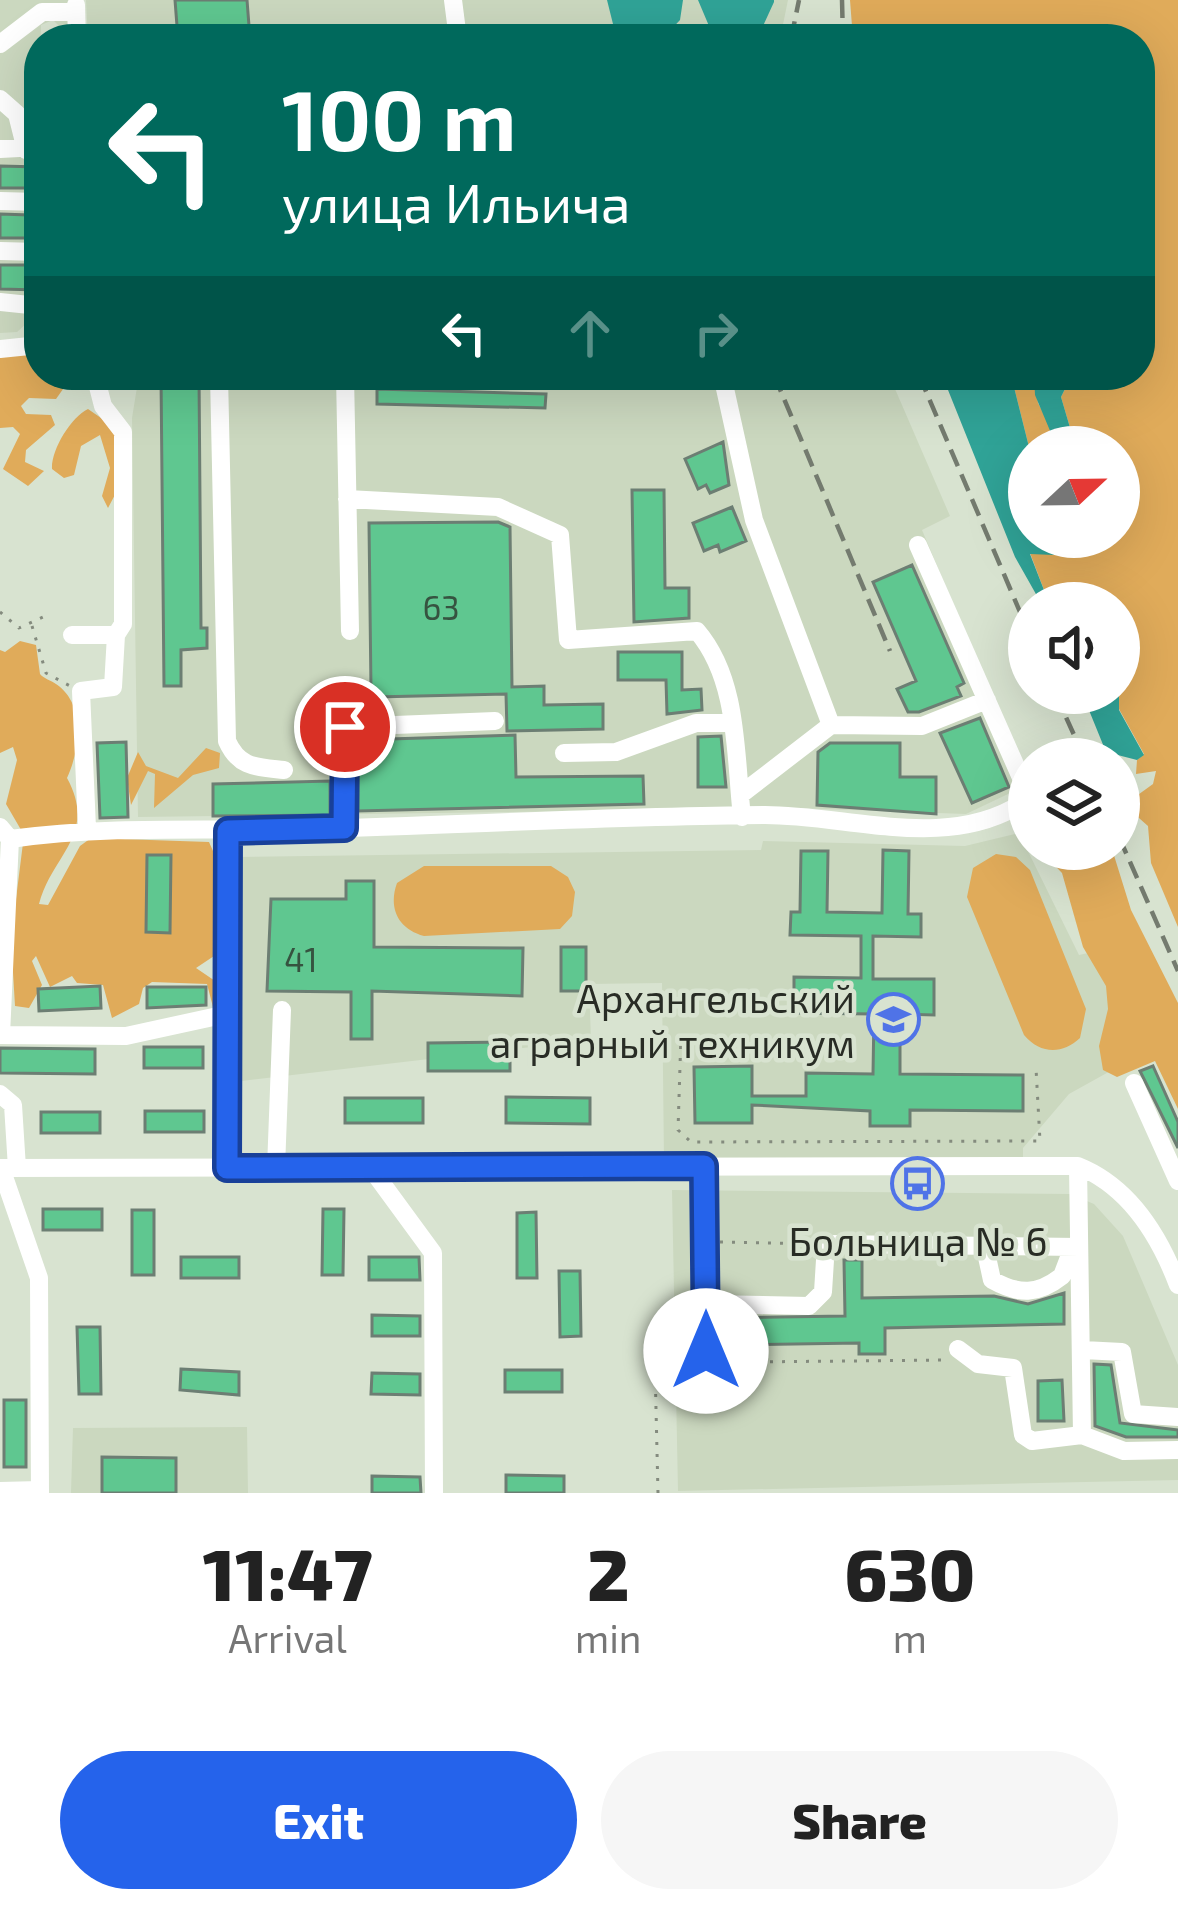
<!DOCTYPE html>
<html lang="en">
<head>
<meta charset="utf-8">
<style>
	:root { --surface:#fff; --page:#f6f6f6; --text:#222; --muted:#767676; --accent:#2563eb }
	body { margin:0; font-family:"Exo 2",sans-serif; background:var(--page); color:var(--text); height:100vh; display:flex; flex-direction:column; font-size:45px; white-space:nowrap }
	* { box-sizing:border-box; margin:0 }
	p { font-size:39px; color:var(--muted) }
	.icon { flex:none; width:66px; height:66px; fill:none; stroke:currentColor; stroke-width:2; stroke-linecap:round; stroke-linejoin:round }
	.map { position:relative; height:1493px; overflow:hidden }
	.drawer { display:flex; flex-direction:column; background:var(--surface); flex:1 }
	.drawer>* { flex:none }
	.hud { position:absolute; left:24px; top:24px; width:1131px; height:366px; border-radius:48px; box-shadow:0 12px 48px #0002; background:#00695c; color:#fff; overflow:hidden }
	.needle { width:78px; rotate:68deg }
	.fabs { position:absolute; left:1008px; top:426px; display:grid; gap:24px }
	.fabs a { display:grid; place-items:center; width:132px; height:132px; border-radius:50%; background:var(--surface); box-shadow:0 12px 48px #0002; font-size:60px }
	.pin { position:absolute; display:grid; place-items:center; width:102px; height:102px; color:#fff; margin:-51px; border:6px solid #fff; border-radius:50%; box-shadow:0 3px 12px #0007 }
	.me { position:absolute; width:132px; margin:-66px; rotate:0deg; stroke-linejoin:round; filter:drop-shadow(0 0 9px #0008) }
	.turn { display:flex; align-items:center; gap:42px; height:252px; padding:0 60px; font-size:54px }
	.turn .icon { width:156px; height:156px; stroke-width:2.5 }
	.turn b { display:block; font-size:84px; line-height:102px }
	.lanes { display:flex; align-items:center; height:114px; padding:0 60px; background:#0003; justify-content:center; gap:60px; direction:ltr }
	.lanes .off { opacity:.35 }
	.eta { display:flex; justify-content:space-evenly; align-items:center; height:204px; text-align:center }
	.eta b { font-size:72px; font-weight:800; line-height:84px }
	.action { display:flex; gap:24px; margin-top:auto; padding:24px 60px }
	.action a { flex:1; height:138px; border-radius:72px; background:var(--accent); color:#fff; font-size:48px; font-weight:800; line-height:138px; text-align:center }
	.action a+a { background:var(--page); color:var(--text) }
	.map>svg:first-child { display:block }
	.built { fill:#cbd8bf }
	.green { fill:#e0ab5a }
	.water { fill:#30a397 }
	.building { fill:#5fc790; stroke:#6c7e73; stroke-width:3 }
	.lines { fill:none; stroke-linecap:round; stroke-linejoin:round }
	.path { stroke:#848b7e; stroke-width:3; stroke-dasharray:3 9; stroke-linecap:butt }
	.minor { stroke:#fff; stroke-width:18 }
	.rail { stroke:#747b6f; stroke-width:4.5; stroke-dasharray:18 9; stroke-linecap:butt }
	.route-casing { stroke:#184099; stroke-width:30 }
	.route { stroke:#2563eb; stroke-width:21 }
	.labels { text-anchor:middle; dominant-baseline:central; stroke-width:9; stroke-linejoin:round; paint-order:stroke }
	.number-label { font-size:33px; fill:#365340 }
	.poi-label { font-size:39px; fill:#282c25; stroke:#d8e3d0; text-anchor:end }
</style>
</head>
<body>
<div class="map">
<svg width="1178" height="1493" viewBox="0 0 1178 1493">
	<rect width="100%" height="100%" fill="#d8e3d0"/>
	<path class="built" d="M0,0H69L70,37L53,20L41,25L39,113L34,120L39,123V312L17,332L0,333Z
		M86,0H788L780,39H88Z
		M139,375H889L950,516L922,530L1029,784L966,814L794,808L138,817L132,418Z
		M1019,833L1079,955L1097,951L1141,1054L1069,1094L1023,1148V1160L664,1161L662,983L589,984L591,1040L233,1082L239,857L761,850L763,841L965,846Z
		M672,1190L1070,1194L1094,1204L1123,1236L1178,1365V1480L678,1491Z
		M247,1427L248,1493H71L73,1428Z"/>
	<path class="green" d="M850,0H1178V927L1151,863L1148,826L1131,811L1135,797L1153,784L1156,771L1136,774L1137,760L1144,754L1119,709V603H1049L1030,553L1059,537H1119V447H1064L1071,431L1061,397L1072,375H1140V39H853Z
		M39,351V375H73L56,399L29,398L21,406L26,414L51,415L55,425L26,450L25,462L44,471L28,486L3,469L20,434L13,427L0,428V354Z
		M1011,375H1034L1038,403L1061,447H1029Z
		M88,409L114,427L118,489L108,508L102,496L110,468L100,435L81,446L74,475L64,478L52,469C51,450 71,417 88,409Z
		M20,641L36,645L40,674C44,679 51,680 56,684C86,704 80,750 67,778C98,835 52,854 39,904L48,905L80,846L91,838L209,842L217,860V954L196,968L221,985L224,1004L213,1007L207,984L152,982L143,988L139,1004L112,1018L103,985L77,983L72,976L50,987L36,956L32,961L42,985L29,1008L15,1006L11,939L24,835L6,804L17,760L13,747L0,753V650L5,652Z
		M206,748L220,753L219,768L193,775L154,808L155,774L148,771L131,805L127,778L138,752L146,766L178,778Z
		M1039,849H1112L1131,910L1178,1003V1109L1155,1061L1117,1077L1103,1070L1099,1046L1108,1009L1106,986L1083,947L1062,873Z
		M996,854L1016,857L1030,870L1086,1009L1080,1038C1062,1055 1040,1054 1024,1035L967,897L973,868Z
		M551,866L568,877L575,892L572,916L560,929L424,936C398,929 388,908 397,883L424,866Z"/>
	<path class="water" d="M607,0H683L680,20L665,36L631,39L613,24Z
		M698,0H774V2L763,26L735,37L709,26Z
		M942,375H1011L1029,447V537L1060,539L1054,555L1030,554L1049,603H1041L1015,557Z
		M1034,375H1072L1061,397L1071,431L1064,447L1056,445L1035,395Z
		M1119,688V710L1144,755L1137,760L1106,752L1082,693H1119Z"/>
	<path class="building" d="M175,0H247L250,39H178Z
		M0,166L39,167V188H0Z
		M0,214L29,215V226H39V238H0Z
		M0,265H39V290L0,289Z
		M161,375H199L201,628H207V648L181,650V686H164Z
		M377,389L546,394L545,408L377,404Z
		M723,442L729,485L710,493L706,485L698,489L685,459Z
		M632,490H664L665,588H689V618L634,622Z
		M732,507L746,541L720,552L718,545L704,551L693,523Z
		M498,522L510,527L512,687L544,686V705L603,704V729L507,731L506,694L375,697V712L337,715V691L371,690L369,523Z
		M912,565L964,683L957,687L961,696L919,712H908L897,689L916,681L873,582Z
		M618,652H682V690L701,689L702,710L667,714L666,680H618Z
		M980,718L1009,787L972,803L940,733Z
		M515,735L516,777L643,776L644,804L358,811V740Z
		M721,736L726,787H698V737Z
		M126,742L128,817L100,818L97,743Z
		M830,743H900V777H936V814L817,805L818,752Z
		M330,781V815L213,816V784Z
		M883,850L909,851L908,914H921V937L873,936V979H934V1015L900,1014V1074L1023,1075V1111L910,1110V1126H870V1111L752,1105V1123H695L694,1067L752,1066V1096H806V1073L873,1074L874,1014L794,1013V977L861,978V936L790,935L791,912H800L801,851H828L827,912L882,913Z
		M147,855H171L170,933L146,932Z
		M346,881H374V947L523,948L522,996L372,991V1039H351V992L267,991L271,899H346Z
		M561,947H586V991H561Z
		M100,986L101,1008L39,1011L38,989Z
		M147,987H206V1005L147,1008Z
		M510,1042V1071H428V1043Z
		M144,1047H203V1068H144Z
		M0,1048L95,1049V1074L0,1073Z
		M1153,1066L1178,1122V1148L1140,1071Z
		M506,1097L590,1098V1124L506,1123Z
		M345,1098H423V1123H345Z
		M145,1111H204V1132H145Z
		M41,1112H100V1133H41Z
		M43,1209H102V1230H43Z
		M323,1209H344L343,1275H322Z
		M132,1210H154V1275H132Z
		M536,1212L537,1278H517V1213Z
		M181,1257H239V1278H181Z
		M369,1257H419L420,1280H369Z
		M844,1260H862V1298L994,1296L1028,1304L1064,1293V1324L885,1328V1354H859V1343L724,1345V1318L845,1316Z
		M559,1271H580L581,1336L560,1337Z
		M372,1315L420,1316V1336H372Z
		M77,1327H100L101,1394H79Z
		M1094,1364L1111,1365L1120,1423L1178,1430V1437H1126L1095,1426Z
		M181,1369L239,1372V1395L180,1390Z
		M505,1370H562V1392H505Z
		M372,1373L420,1374V1395L371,1394Z
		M1062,1380L1064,1421H1038V1381Z
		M4,1400H26V1467H4Z
		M102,1457L176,1458V1493H102Z
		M506,1475L564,1476V1493H506Z
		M372,1476L420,1477L421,1493H372Z"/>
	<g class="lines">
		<path class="path" d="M0,612L19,628L45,616
			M32,626L46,673L70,686
			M681,1034L678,1130L691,1142L1040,1141L1036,1068
			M720,1242L812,1244
			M746,1362L946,1360
			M658,1493L655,1367L691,1329"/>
		<path class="minor" d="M453,0L458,39
			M76,5L77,39
			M0,44L42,12H76
			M0,99L17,114L26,150
			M0,149L39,147
			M0,201L39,202
			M0,251L39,252
			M0,302L39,306
			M0,349L39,345
			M219,375L227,741C239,768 256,767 284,770
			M345,375L350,631
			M722,375L754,520L831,725
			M347,499L498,507L560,535L568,640L697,631C739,680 735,756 742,817
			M72,635H116L123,624V432L103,406L95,375
			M564,753L616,752L696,723H732
			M740,795L831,725L922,726L987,700
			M0,827L10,839L1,1035
			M87,828L81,691L113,687L116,635
			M344,828L345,727L495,721
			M10,839C110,825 210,831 310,829C462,825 614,816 765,815C850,815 947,852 1024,802L1022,780L918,545
			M0,1035L126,1036L227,1014
			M1134,1083L1178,1181
			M0,1094L13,1105L17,1168
			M704,1166L706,1351L718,1363H732
			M1078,1166L1082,1435L1124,1451L1178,1450
			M370,1167L433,1253L434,1493
			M0,1168L1078,1166C1128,1186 1159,1235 1178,1285
			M1,1168L39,1278L40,1493
			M227,1168L228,831
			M276,1168L282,1010
			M995,1246L987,1257L992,1280C1019,1295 1038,1295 1062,1276L1073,1247
			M706,1304L809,1306L823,1292L826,1244L1079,1247
			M958,1349L978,1364L1013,1368L1023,1435L1032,1441L1082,1435
			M1083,1350L1122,1352L1133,1414L1178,1417
			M0,1491L40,1490"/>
		<path class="rail" d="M842,0L843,39
			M791,39L799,0
			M774,375L890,651
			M919,375L1029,633
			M1055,693L1085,759
			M1119,837L1178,971"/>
	</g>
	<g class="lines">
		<defs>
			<path id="route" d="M345,727L344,828L228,831L227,1168L704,1166L706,1351"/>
		</defs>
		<use href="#route" class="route-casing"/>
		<use href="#route" class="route"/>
	</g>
	<defs>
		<symbol id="university-ring" viewBox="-11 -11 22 22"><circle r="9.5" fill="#d8e3d0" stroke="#4f73e7" stroke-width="1.5"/><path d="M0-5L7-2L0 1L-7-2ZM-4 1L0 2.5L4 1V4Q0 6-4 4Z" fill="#4f73e7"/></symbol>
		<symbol id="bus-ring" viewBox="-11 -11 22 22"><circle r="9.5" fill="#d8e3d0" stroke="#4f73e7" stroke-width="1.5"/><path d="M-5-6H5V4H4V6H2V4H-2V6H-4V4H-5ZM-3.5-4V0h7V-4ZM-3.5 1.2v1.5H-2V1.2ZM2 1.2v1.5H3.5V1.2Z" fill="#4f73e7"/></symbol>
	</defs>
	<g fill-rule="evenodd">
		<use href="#university-ring" x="864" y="990" width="59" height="59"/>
		<use href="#bus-ring" x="888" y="1154" width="59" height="59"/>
	</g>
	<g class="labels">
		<g class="number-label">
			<text x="441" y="607">63</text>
			<text x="301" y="959">41</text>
		</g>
		<g class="poi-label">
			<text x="855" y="997">Архангельский<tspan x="855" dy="45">аграрный техникум</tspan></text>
			<text x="918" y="1240" text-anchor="middle">Больница № 6</text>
		</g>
	</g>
</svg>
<div class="fabs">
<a><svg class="needle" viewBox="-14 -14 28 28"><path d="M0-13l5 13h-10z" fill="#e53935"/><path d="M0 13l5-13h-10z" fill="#767676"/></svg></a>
<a><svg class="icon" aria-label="sound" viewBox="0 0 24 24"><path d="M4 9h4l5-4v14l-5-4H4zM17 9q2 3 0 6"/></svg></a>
<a><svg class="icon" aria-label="layers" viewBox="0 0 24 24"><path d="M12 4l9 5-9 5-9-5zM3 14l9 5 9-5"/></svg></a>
</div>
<div class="pin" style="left:345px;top:727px;background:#d93025"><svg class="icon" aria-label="arrive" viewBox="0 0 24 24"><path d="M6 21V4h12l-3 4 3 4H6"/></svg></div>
<svg class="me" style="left:706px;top:1351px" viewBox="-20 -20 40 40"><circle r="19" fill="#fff"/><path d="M0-13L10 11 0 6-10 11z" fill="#2563eb"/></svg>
<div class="hud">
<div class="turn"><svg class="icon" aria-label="left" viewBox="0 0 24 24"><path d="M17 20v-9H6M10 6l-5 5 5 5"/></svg><div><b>100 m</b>улица Ильича</div></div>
<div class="lanes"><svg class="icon" aria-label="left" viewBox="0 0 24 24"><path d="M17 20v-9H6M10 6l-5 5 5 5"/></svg><svg class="icon off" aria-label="ahead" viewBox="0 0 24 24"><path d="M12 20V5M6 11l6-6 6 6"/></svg><svg class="icon off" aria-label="right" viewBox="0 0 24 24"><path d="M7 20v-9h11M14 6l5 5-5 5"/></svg></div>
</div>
</div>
<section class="drawer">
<div class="eta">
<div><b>11:47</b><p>Arrival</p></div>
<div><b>2</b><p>min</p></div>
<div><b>630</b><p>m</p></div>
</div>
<div class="action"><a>Exit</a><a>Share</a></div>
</section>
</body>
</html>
